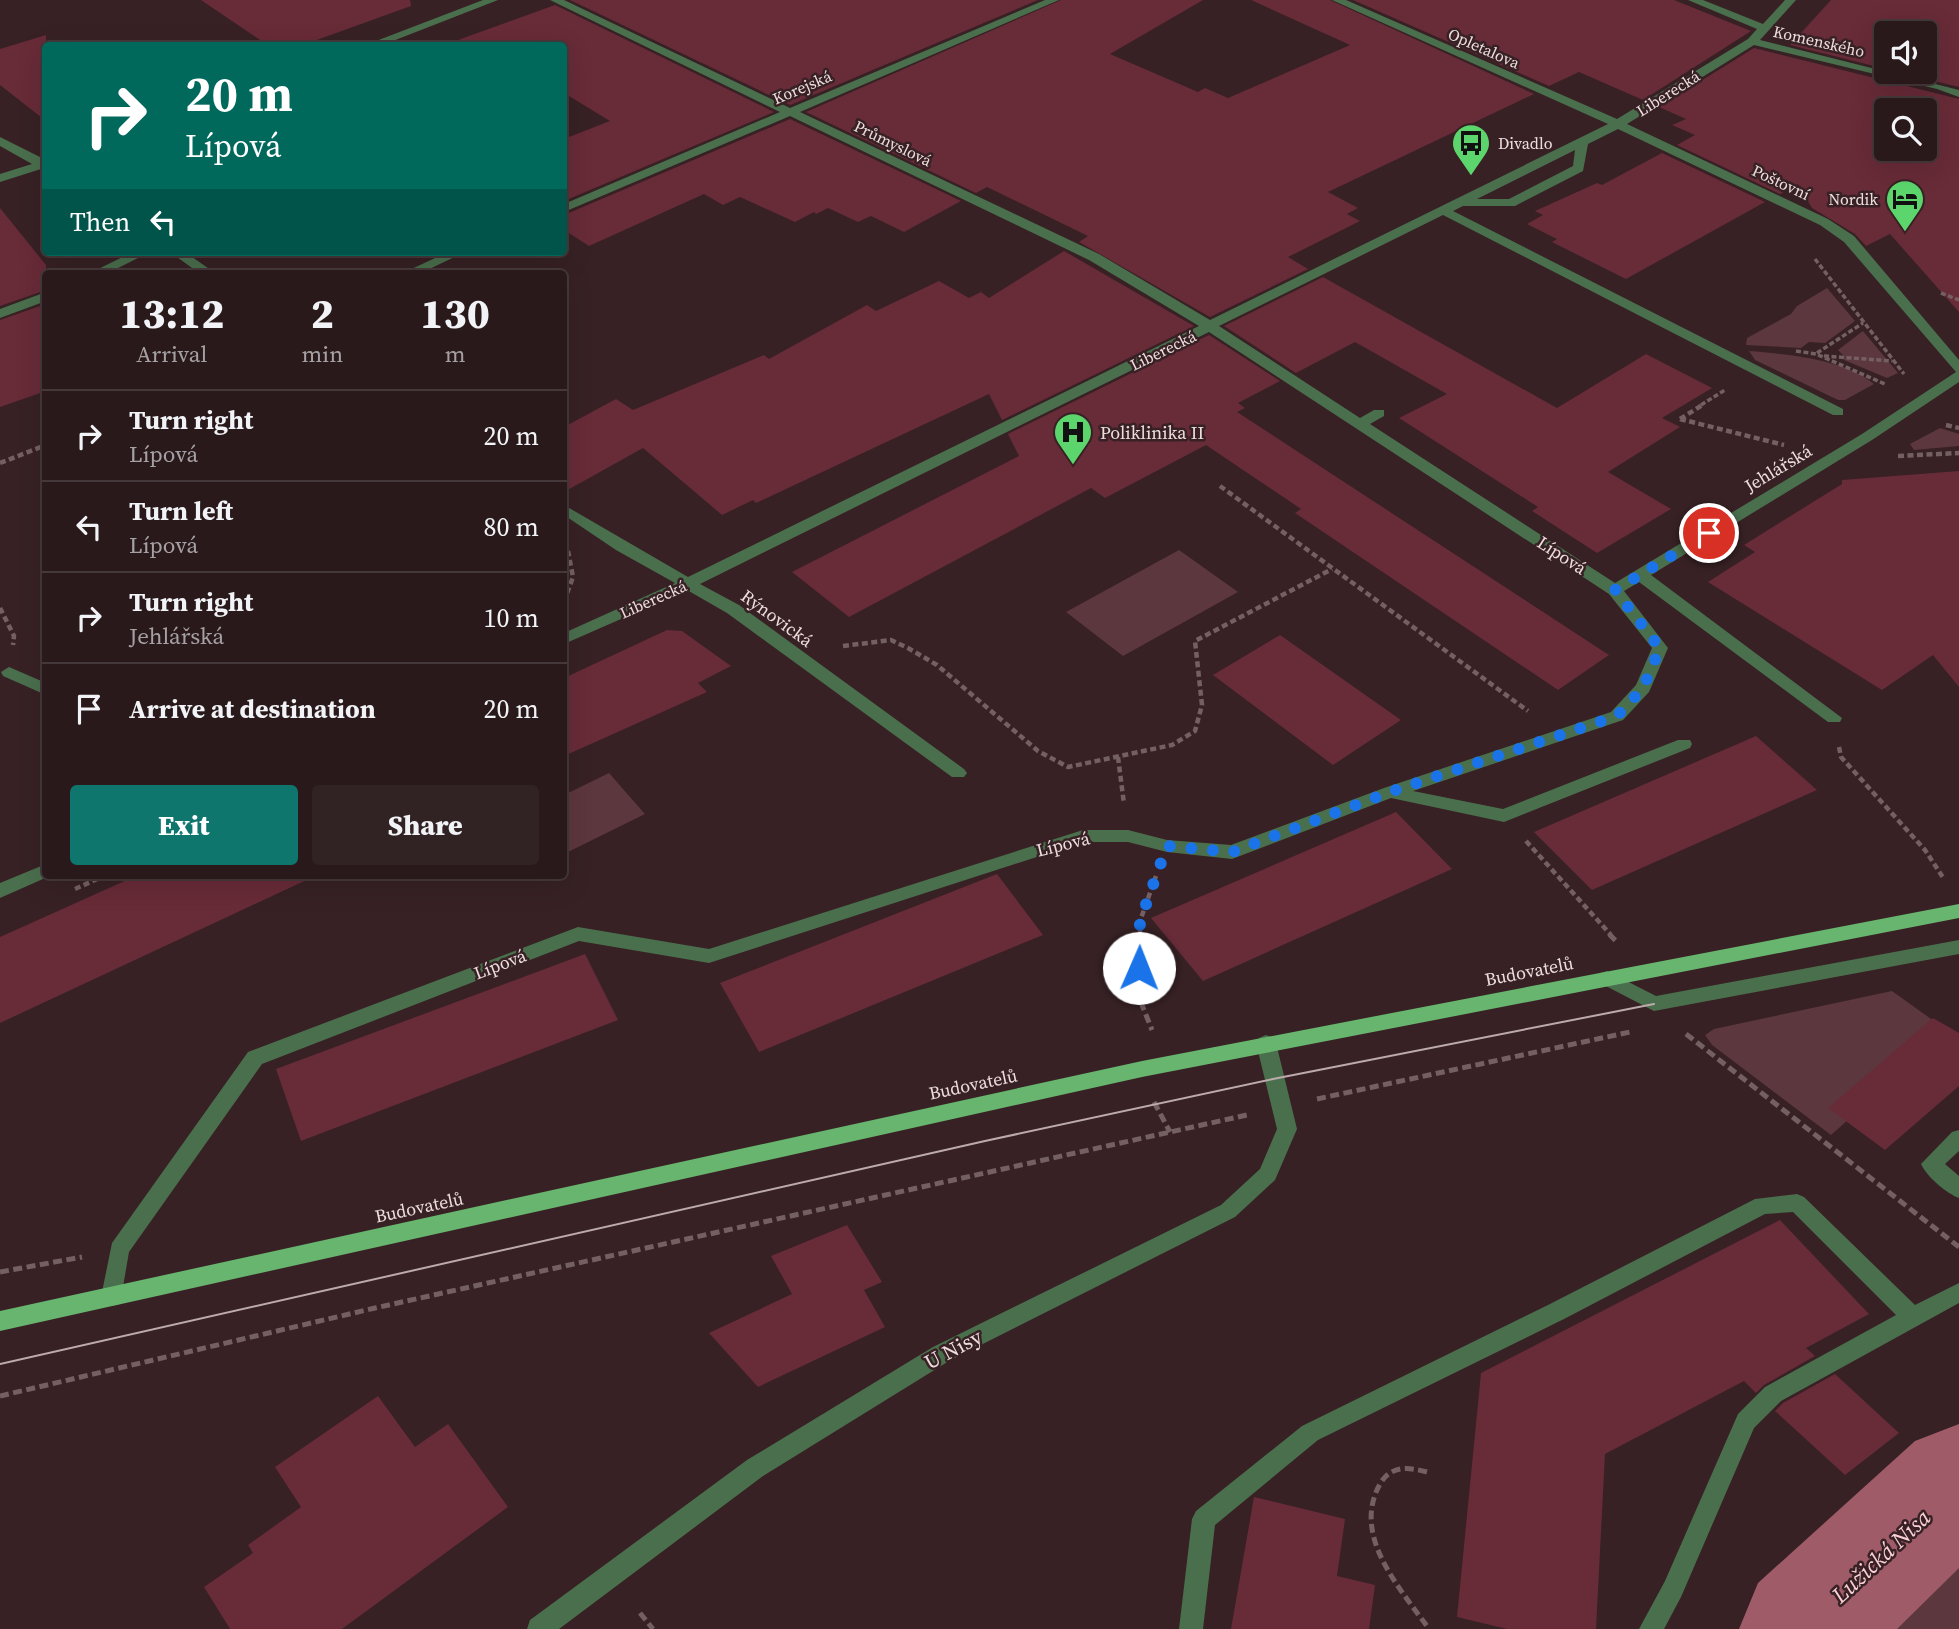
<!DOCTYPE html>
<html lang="en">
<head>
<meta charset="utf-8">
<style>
	:root { --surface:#29191b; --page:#312224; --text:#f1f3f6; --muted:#a5a0a3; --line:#45383a; --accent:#0f766e }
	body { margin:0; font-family:"Source Serif 4",serif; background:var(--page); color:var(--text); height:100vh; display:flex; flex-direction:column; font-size:26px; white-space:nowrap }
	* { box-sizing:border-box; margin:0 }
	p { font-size:23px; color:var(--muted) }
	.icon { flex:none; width:38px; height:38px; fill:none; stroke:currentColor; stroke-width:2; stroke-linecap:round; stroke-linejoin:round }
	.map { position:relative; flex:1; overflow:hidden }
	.side { position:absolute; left:42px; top:270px; width:525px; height:609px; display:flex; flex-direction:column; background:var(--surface); border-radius:7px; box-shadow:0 7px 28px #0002,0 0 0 2px var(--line) }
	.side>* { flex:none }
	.banner { position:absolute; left:42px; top:42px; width:525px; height:214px; border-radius:7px; box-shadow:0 7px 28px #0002,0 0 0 2px var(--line); background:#00695c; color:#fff; overflow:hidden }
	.fabs { position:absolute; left:1874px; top:21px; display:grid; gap:14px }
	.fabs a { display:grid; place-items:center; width:63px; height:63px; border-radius:7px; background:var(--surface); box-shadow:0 7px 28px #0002,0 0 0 2px var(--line); font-size:35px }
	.pin { position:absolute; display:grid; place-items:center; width:60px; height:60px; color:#fff; margin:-30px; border:4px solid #fff; border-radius:50%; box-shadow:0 2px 7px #0007 }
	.me { position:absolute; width:77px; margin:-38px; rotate:1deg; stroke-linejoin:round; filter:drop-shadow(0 0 5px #0008) }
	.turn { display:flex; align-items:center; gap:24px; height:147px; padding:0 28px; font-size:32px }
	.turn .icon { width:91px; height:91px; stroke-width:2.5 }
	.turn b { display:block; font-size:49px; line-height:60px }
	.then { display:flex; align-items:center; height:66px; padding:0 28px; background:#0003; gap:14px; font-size:26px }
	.eta { display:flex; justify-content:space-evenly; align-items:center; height:119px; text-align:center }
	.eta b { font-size:42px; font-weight:800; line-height:49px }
	.action { display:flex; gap:14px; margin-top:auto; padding:14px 28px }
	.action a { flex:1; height:80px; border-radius:7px; background:var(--accent); color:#fff; font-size:28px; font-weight:800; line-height:80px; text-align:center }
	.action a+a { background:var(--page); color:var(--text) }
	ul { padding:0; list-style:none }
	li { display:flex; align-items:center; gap:21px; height:91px; padding:0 28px; border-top:2px solid var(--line) }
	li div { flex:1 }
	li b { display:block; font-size:26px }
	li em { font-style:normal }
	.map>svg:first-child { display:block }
	.green { fill:#5c373d }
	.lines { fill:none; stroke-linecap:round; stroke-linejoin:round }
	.river { fill:#9f5c68; fill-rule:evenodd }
	.building { fill:#682b38; fill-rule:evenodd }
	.path-far2 { stroke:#746063; stroke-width:3.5; stroke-dasharray:5 2.5; stroke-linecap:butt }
	.path-far1 { stroke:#746063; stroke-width:4.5; stroke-dasharray:6 3.5; stroke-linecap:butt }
	.path { stroke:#746063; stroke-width:5; stroke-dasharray:9 4.5; stroke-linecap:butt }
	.minor { fill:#4a6f4d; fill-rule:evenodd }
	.major { fill:#68b56f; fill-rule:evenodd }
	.tram { stroke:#bcaaad; stroke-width:2 }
	.route { stroke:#1a73e8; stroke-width:12; stroke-dasharray:0 21.6 }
	.labels { text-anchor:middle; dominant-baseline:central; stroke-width:5; stroke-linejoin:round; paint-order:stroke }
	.far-street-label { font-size:16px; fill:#eddddf; stroke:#372124 }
	.far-poi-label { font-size:16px; fill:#eddddf; stroke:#372124; text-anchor:start }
	.poi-label { font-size:18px; fill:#eddddf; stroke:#372124; text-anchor:start }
	.street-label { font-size:18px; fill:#eddddf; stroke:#372124 }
	.near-street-label { font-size:21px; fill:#eddddf; stroke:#372124 }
	.near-water-label { font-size:23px; font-style:italic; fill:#fad0d6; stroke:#372124 }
</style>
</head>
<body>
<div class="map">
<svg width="1959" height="1629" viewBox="0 0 1959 1629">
	<rect width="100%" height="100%" fill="#372124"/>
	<path class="green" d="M1827,288L1855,321L1825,343L1809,342L1801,348L1746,345L1747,338L1791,314L1797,306Z
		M1863,331L1898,373L1887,378L1844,360V356L1838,350Z
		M1749,351C1786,354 1846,359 1874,384L1845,400H1838L1755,360Z
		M1940,428L1959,434V446L1914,450L1910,444Z
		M1179,550L1238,592L1123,656L1066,612Z
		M609,773L645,814L564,854V795Z
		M1892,991L1934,1021L1849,1119L1831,1135L1712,1045L1705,1035L1714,1029Z
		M1959,1536V1629H1864Z"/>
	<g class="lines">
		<path class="river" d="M1959,1424V1568L1897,1629H1739L1758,1583L1915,1441Z"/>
	</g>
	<path class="building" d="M201,0H410L411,6L300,46H269Z
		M570,0H1038L790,105Z
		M1061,0H1203L1110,54L1198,92L1205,88L1228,98L1350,45L1251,0H1330L1534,94L1328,192L1358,208L1347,214L1360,221L1288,257L1308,269L1210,317L1079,242L1088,236L987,187L976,193L806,112Z
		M1353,0H1674L1751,31L1643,100L1579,72L1549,86Z
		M1831,0H1959V87L1897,72H1925V33H1886V69L1790,45Z
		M555,5L774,112L564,201V139L610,121L564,93V46H459L458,40Z
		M46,35V121L0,85V49Z
		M1754,48L1959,99V312L1890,234L1866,246L1855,234L1812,208L1798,184L1780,194L1677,145L1695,135L1672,125L1686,119L1659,107ZM1886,110H1925V149H1886Z
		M790,119L961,201L904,232L871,216L858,222L828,208L816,214L814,212L795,222L740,197L723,205L704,194L589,246L564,230V215Z
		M1662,153L1765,202L1626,279L1552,242L1557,239L1527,224L1543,215L1535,211L1597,183L1602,185Z
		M0,208L46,265V290L0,306Z
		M1064,251L1194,326L1002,420L989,394L756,503L753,500L722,515L643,448L564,492V427L616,399L633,410L764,355L769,359L867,305L876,311L939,281L969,298L981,292L989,298Z
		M1323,277L1557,408L1646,354L1712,388L1662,418L1680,427L1608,472L1671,509L1597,553L1532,511L1538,507L1399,418L1447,394L1355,342L1296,373L1224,326Z
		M46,304V391L0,407V320Z
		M1209,335L1280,381L1238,403L1245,408L1237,412L1609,655L1558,690L1295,513L1301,509L1206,445L1105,498L1091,488L849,617L792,572L1019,456L1008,434Z
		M1959,471V687L1933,655L1882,690L1708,582L1755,552L1744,545L1842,484V480Z
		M667,630L682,631L731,666L698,683L707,692L564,756V678Z
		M1280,635L1401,720L1333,765L1213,675Z
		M1756,736L1817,790L1592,890L1534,832Z
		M1396,812L1452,869L1203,981L1151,918Z
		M997,874L1043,935L759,1052L720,983Z
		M138,875H317L0,1023V937Z
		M585,954L618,1020L301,1141L276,1069Z
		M1933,1018L1959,1033V1086L1885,1150L1828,1108Z
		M1780,1220L1869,1314L1806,1348L1815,1356L1764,1385L1756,1393L1744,1381L1605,1454L1596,1629H1507L1457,1617L1481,1373Z
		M847,1225L882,1282L864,1290L885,1327L758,1387L709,1333L792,1294L771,1256Z
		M1835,1374L1899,1433L1845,1475L1775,1411L1783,1403Z
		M378,1396L415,1447L448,1424L508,1507L342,1629H230L204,1587L253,1553L248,1545L301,1507L275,1467Z
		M1254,1497L1345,1519L1337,1576L1375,1585L1369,1629H1231Z"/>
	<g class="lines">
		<path class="path-far2" d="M1815,259L1904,374
			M1941,293L1959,300
			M1796,351L1816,354L1885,384
			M1817,353L1863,323
			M1824,356L1892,361
			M1701,405L1725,390"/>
		<path class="path-far1" d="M1680,419L1784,445
			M1680,419L1704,404
			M1946,425L1959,428
			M1898,456L1959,453
			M0,463L46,445
			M1220,486L1528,711
			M564,602L573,577L568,551
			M0,608L14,636L13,645
			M843,646L891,640L908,648L937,665L1038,751L1068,767L1172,745L1195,731L1202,705L1195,641L1332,569
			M1839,747L1841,757L1925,850L1944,879
			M1118,757L1124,804
			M1526,841L1611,935
			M75,889L106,875
			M1140,935V921L1156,876"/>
		<path class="path" d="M1140,934L1142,1005L1152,1030
			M1609,934L1616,941
			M1686,1034L1959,1247
			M1317,1099L1630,1032
			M1154,1102L1170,1132
			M0,1272L82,1257
			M0,1396L375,1308L1247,1115
			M1427,1472C1408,1467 1391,1465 1380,1484C1351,1536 1400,1588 1429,1629
			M640,1613L653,1629"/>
		<path class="minor" d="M483,0H498L380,46H363Z
			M550,0H564L790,108L1045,0H1059L800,112L1099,254L1210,320L1608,124L1332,0H1346L1617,119L1748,39L1757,29L1688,0H1703L1763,24L1785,0H1796L1760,40L1959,90V97L1937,89L1754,45L1627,124L1828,219L1854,236L1959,360V382L1872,440L1651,575L1842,718L1840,722H1828L1639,582L1624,591L1668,648L1649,692L1623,720L1413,791L1503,809L1678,740H1690L1692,744L1690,748L1504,822L1391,798L1232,859L1167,852L1128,842H1083L709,963L579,941L262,1064L129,1252L120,1304L112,1306L104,1304L101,1297L112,1243L248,1052L578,927L709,949L1083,830H1128L1167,840L1231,845L1384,788L1611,712L1636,685L1652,648L1609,594L1209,332L700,584L739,605L964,769L967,773L964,777H952L727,613L687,590L564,644V633L675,583L616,550L564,515V505L688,577L1199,326L1089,260L790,116L564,212V204L780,112ZM1618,129L1820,225L1844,242L1956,372L1862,434L1615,583L1370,424L1384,416V410H1374L1360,418L1219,326L1443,215L1833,415H1843V409L1453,211L1463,206H1515L1583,171L1588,144ZM1575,150L1573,166L1509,199H1477Z
			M0,137L46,160V171L41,169L0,182V174L32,164L0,146Z
			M133,252H150L108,273H90Z
			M170,252H185L215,273H199Z
			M448,252H465L421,273H403Z
			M46,292V301L0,318V309Z
			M9,667L46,683V695L3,676L1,672Z
			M46,864V875H52L0,898V883Z
			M1959,940V954L1654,1011L1600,983L1598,978L1600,973L1607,971L1656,996Z
			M1266,1035L1273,1038L1276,1043L1297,1129L1275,1180L1235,1217L949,1361L763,1476L559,1629H527L530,1620L747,1460L933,1347L1221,1205L1260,1169L1277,1129L1256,1043L1259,1038Z
			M1959,1130V1151L1945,1164L1959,1176V1198C1946,1193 1927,1177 1921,1164L1952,1132Z
			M1797,1194L1804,1197L1915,1305L1959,1283V1303L1781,1401L1754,1428L1681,1597L1664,1629H1639L1665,1581L1738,1414L1765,1387L1896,1315L1793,1212L1765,1214L1564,1319L1318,1440L1215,1525L1203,1629H1179L1192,1519L1196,1511L1302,1426L1548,1305L1755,1199Z"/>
		<path class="major" d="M1959,904V918L1142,1077L0,1331V1311L1142,1061Z"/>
		<path class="tram" d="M0,1364L985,1141L1273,1079L1654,1004"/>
	</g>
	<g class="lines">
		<path class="route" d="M1139,968L1140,921L1167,846L1232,852L1390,792L1617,716L1643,688L1660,648L1615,590L1709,533"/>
	</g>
	<defs>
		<symbol id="bus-pin" viewBox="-11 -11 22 30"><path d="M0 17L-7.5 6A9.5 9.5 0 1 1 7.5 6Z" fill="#5cd56d" stroke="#372124"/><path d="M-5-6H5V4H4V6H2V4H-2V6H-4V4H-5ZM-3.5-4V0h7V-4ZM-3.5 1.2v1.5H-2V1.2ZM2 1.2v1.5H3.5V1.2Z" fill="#111"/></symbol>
		<symbol id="hotel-pin" viewBox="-11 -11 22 30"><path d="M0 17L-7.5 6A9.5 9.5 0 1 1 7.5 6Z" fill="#5cd56d" stroke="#372124"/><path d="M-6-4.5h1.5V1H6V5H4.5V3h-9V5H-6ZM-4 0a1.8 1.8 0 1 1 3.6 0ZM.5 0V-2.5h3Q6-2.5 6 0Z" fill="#111"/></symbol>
		<symbol id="hospital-pin" viewBox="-11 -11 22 30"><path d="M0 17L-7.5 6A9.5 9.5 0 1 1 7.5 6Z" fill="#5cd56d" stroke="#372124"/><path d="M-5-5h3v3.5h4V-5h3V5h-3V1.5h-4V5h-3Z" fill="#111"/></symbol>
	</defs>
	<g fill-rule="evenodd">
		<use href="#bus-pin" x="1449" y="121" width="44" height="60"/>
		<use href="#hotel-pin" x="1883" y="177" width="44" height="60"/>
		<use href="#hospital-pin" x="1051" y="410" width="44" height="60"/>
	</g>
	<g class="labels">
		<g class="far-street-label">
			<text transform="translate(1819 41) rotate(13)">Komenského</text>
			<text transform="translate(1484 48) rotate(24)">Opletalova</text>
			<text transform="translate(802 87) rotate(-23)">Korejská</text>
			<text transform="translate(1668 93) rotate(-32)">Liberecká</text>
			<text transform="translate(893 143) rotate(26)">Průmyslová</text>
			<text transform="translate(1781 182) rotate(25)">Poštovní</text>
			<text transform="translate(1163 350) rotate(-26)">Liberecká</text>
			<text transform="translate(653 599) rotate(-24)">Liberecká</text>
		</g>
		<g class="far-poi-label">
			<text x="1498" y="143">Divadlo</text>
			<text x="1878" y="199" text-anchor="end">Nordik</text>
		</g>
		<g class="poi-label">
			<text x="1100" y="432">Poliklinika II</text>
		</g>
		<g class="street-label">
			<text transform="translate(1778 468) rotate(-31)">Jehlářská</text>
			<text transform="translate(1562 555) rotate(33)">Lípová</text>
			<text transform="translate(777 618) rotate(36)">Rýnovická</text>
			<text transform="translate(1063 844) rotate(-14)">Lípová</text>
			<text transform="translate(500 964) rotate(-21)">Lípová</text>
			<text transform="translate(1529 971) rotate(-11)">Budovatelů</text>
			<text transform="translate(973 1084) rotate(-12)">Budovatelů</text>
			<text transform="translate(419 1207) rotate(-12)">Budovatelů</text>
		</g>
		<g class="near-street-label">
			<text transform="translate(953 1349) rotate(-28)">U Nisy</text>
		</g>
		<g class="near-water-label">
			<text transform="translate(1881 1556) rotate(-43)">Lužická Nisa</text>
		</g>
	</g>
</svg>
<div class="fabs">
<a><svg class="icon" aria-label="sound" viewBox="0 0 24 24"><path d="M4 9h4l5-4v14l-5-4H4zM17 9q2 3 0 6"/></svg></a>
<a><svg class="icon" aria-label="search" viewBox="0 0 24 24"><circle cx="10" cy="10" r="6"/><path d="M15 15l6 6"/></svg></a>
</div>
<div class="pin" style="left:1709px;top:533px;background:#d93025"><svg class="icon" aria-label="arrive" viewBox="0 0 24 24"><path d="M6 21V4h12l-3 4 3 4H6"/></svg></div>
<svg class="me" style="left:1139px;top:968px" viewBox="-20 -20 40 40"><circle r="19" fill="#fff"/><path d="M0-13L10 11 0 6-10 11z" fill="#1a73e8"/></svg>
<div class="banner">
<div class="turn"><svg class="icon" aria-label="right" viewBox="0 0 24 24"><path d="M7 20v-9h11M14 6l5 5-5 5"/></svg><div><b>20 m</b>Lípová</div></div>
<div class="then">Then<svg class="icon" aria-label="left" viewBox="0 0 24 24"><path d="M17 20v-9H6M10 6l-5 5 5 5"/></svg></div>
</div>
<section class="side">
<div class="eta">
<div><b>13:12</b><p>Arrival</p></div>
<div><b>2</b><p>min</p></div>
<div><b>130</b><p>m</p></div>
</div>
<ul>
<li><svg class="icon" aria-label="right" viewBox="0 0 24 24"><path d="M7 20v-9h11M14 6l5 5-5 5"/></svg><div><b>Turn right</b><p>Lípová</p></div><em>20 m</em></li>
<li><svg class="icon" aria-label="left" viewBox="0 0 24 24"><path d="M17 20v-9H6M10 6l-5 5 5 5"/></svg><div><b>Turn left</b><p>Lípová</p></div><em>80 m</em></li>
<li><svg class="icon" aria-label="right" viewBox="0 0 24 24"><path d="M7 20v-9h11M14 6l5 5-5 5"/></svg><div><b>Turn right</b><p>Jehlářská</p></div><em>10 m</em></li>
<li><svg class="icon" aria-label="arrive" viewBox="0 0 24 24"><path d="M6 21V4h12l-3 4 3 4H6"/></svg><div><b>Arrive at destination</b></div><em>20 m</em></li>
</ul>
<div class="action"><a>Exit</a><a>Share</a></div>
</section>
</div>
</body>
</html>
